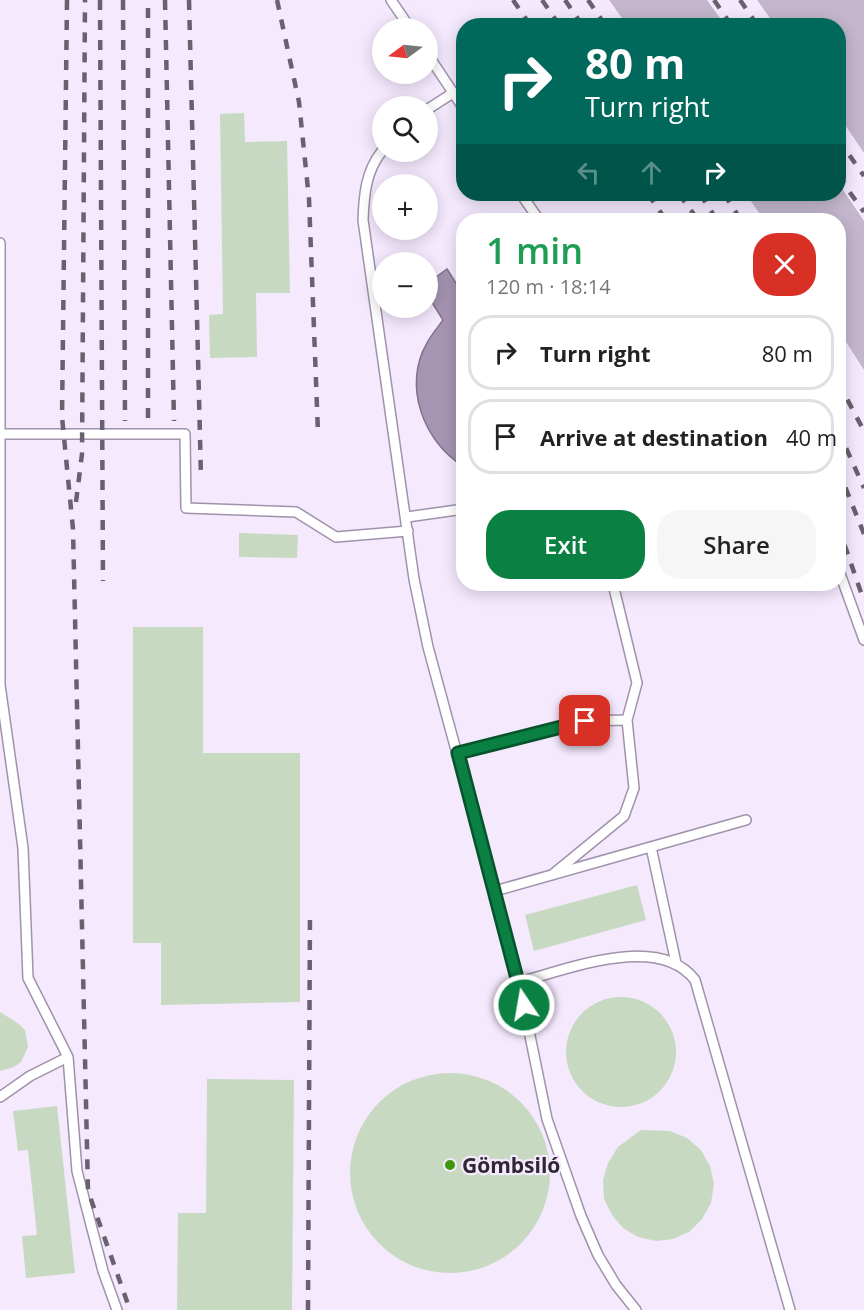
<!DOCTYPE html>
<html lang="en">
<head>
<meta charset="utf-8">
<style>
	:root { --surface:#fff; --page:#f6f6f6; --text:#222; --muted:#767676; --line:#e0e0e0; --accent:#0b8043 }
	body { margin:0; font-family:"Open Sans",sans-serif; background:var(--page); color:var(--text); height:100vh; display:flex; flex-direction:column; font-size:22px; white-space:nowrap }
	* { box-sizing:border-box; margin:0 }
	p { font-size:20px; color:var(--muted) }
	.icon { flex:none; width:33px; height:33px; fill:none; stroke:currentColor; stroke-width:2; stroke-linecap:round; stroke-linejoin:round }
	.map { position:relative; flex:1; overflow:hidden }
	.sheet { position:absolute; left:456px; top:213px; width:390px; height:378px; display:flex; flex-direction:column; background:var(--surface); border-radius:24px; box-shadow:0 3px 15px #0003 }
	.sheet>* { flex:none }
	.banner { position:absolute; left:456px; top:18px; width:390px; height:183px; border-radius:24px; box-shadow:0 3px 15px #0003; background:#00695c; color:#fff; overflow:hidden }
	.needle { width:39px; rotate:255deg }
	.fabs { position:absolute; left:372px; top:18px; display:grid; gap:12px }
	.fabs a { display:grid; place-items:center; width:66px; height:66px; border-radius:50%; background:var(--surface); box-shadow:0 3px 15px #0003; font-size:30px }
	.pin { position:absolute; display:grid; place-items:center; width:51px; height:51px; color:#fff; margin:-26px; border-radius:12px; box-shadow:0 3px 9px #0006 }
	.me { position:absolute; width:66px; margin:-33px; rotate:348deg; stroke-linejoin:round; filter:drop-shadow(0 0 4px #0008) }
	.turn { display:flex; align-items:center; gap:21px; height:126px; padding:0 30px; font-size:27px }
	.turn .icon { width:78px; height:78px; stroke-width:2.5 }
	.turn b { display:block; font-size:42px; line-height:51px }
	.lanes { display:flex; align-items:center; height:57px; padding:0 30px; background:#0003; justify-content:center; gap:30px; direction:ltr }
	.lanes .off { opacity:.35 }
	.round { display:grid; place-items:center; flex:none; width:63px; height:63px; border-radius:24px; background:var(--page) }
	.head { display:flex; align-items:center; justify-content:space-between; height:102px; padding:0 30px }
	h1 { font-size:36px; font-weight:600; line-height:45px; color:#1e9e55 }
	.button { display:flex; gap:12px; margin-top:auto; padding:12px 30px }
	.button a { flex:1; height:69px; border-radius:24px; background:var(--accent); color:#fff; font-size:24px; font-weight:600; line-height:69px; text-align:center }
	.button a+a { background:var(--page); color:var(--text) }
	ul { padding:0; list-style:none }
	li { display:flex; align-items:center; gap:18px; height:75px; margin:0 12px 9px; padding:0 18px; border:3px solid var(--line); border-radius:24px }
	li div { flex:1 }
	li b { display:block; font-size:22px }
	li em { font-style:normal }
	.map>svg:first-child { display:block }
	.green { fill:#c4b7cd }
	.water { fill:#a694b3; stroke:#82738c; stroke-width:1.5 }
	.building { fill:#c7dac1 }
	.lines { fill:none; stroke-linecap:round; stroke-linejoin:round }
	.lane-casing { stroke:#a092aa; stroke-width:12 }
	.lane { stroke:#fff; stroke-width:9 }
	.rail { stroke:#69616e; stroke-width:4.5; stroke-dasharray:10 10; stroke-linecap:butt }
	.route-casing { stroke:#07532c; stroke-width:15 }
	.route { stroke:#0b8043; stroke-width:10 }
	.poi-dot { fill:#3e960b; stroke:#f5e9fe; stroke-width:2 }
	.labels { text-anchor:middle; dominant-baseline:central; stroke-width:4.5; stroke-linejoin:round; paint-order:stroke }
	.poi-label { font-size:21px; font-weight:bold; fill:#2d2731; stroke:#f5e9fe; text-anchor:start }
</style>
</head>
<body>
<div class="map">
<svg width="864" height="1310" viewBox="0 0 864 1310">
	<rect width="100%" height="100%" fill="#f5e9fe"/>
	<path class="green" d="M609,0H707L725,25H627Z
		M757,0H864V153L839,116L838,26L775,25Z
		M839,184L864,221V370L839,331L838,220H764L746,194H838Z"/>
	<path class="water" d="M447,269L463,294V466C424,442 402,386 427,343C431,335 438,327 443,320L428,296V283Z"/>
	<path class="building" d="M244,113L245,142L287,141L290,293H256L257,357L210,358L209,315L223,314L220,114Z
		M239,533L298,535L297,558L239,557Z
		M133,627H203V753H300V1002L161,1005V943H133Z
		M637,885L646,920L534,951L525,915Z
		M566 1052a55 55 0 1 1 110 0a55 55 0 1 1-110 0Z
		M0,1012L19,1024L25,1030L28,1047L21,1062L14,1067L0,1071Z
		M350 1173a100 100 0 1 1 200 0a100 100 0 1 1-200 0Z
		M207,1079L294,1080L292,1310H177L178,1213H206Z
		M57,1106L75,1273L26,1278L22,1236L37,1235L28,1150L18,1151L13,1111Z
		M641,1130L670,1131L687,1138L701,1150L710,1166L714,1184L711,1203L702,1219L689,1232L673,1239L656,1241L638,1237L623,1228L612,1215L604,1199L603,1180L608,1163L618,1147Z"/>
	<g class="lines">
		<defs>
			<path id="lane" d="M391,0L410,28
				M428,55L464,109
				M428,109L453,93
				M382,151C366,171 364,194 363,220L414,579L428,647L519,982L547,1119L581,1216L598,1255L616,1285L636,1310
				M521,194L539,220
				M0,243V685L23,848L28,978L68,1057
				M2,434H185L186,508L296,512L336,537L408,531
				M407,517L464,509
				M838,568L864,640
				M458,753L585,721L627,720
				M651,847L676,963
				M552,875L624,816L634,788L627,720L637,683L613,584
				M495,891L746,820
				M519,982C567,970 658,932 695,980L790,1310
				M0,1097L30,1076L68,1057L77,1171L103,1271L117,1310"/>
		</defs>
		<use href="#lane" class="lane-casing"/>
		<use href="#lane" class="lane"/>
		<path class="rail" d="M67,0L62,417L73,529L88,1191L130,1310
			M100,0L103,581
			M123,0L125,421
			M165,0L174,421
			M189,0L201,477
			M277,0L299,102L309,199L318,433
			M513,0L531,26
			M542,0L560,26
			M565,0L583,26
			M588,0L606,26
			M714,0L732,26
			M740,0L758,26
			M838,139L864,176
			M838,176L864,212
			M648,194L666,220
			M679,194L698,220
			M700,194L717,220
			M724,194L741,220
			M838,382L864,431
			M148,418V0
			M838,430L864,488
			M838,469L864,534
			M76,502L82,454L85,0
			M838,526L864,601
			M308,1310L310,911"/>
	</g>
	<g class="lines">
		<defs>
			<path id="route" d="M524,1005L458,753L585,721"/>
		</defs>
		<use href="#route" class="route-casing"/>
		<use href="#route" class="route"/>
	</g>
	<circle class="poi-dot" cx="450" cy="1165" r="6"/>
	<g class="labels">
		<g class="poi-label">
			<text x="462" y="1165">Gömbsiló</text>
		</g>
	</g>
</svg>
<div class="fabs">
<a><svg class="needle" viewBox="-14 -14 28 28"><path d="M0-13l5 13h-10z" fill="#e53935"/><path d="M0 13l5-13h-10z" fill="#767676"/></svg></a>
<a><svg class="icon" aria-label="search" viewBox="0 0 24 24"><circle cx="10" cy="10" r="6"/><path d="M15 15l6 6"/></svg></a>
<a>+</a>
<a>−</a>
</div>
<div class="pin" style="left:585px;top:721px;background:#d93025"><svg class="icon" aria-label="arrive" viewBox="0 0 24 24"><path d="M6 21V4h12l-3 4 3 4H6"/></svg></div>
<svg class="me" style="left:524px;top:1005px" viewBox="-20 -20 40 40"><circle r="17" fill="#0b8043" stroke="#fff" stroke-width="3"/><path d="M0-11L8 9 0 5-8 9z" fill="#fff"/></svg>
<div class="banner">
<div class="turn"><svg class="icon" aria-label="right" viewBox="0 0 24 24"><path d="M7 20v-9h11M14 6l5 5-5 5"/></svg><div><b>80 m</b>Turn right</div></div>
<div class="lanes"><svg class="icon off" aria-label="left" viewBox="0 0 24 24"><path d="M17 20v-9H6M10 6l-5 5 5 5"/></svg><svg class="icon off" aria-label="ahead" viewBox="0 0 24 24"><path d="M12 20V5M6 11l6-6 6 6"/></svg><svg class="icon" aria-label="right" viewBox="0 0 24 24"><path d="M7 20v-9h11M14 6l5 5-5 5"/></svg></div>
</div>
<section class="sheet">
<div class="head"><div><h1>1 min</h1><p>120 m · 18:14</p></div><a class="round" style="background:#d93025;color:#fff"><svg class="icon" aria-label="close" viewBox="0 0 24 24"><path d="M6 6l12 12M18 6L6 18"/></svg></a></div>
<ul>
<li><svg class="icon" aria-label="right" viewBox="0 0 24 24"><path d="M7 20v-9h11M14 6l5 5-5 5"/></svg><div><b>Turn right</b></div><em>80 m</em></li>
<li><svg class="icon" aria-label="arrive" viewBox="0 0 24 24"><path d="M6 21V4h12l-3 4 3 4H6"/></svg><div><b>Arrive at destination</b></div><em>40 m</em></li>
</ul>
<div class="button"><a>Exit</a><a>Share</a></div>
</section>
</div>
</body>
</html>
